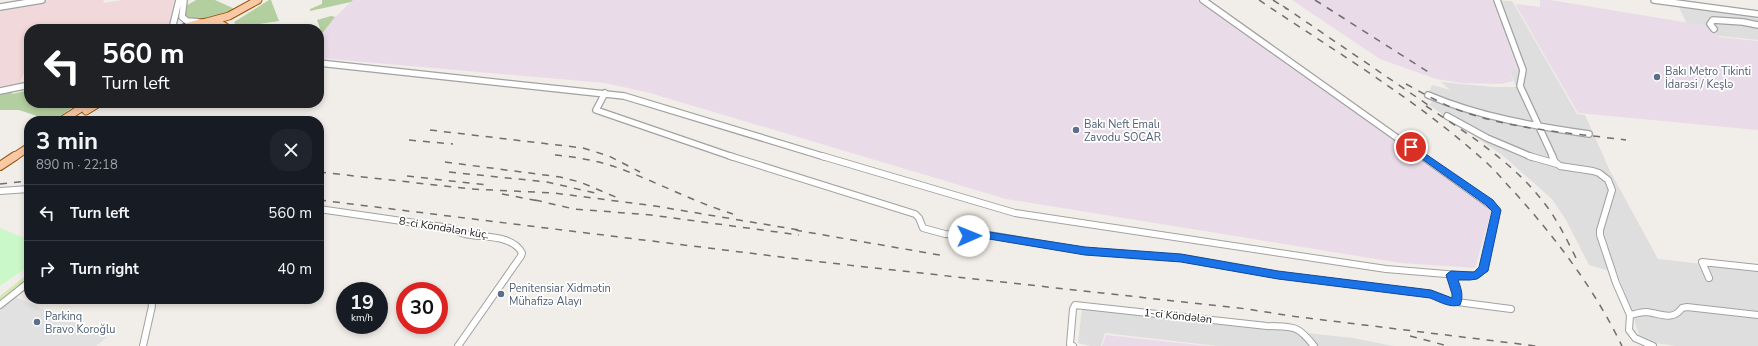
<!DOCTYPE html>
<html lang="en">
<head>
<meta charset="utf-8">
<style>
	:root { --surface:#171b24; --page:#20242c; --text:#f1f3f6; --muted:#9ea1a6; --line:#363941 }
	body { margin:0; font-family:"Nunito Sans",sans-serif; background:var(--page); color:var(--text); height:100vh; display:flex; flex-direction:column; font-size:15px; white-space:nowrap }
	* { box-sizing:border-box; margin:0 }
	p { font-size:13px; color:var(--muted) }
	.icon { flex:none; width:22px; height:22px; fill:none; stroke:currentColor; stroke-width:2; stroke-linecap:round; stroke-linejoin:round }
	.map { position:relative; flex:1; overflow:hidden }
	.details { position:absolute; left:24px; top:116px; width:300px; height:188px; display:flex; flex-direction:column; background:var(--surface); border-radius:16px; box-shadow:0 2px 6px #0003 }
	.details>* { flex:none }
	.guide { position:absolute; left:24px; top:24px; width:300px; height:84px; border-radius:16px; box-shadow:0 2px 6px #0003; background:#202124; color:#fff; overflow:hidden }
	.speed { position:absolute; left:336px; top:282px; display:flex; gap:8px; font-size:20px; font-weight:700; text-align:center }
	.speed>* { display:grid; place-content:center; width:52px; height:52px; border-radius:50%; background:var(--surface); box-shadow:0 2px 6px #0003; line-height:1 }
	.speed small { font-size:10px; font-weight:400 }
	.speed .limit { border:6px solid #d22; background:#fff; color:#111 }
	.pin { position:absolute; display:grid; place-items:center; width:34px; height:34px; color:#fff; margin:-17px; border:2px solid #fff; border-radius:50%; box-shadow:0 1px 4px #0007 }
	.me { position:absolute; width:44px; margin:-22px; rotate:89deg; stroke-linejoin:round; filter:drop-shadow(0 0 3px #0008) }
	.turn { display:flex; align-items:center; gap:14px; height:84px; padding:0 12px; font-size:18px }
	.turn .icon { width:52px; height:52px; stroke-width:2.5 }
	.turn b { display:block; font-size:28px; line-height:34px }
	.round { display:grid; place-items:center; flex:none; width:42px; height:42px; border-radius:16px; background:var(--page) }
	.overview { display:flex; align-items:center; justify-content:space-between; height:68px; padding:0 12px }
	h1 { font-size:24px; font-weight:700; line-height:30px }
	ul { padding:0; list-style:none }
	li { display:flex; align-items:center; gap:12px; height:56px; padding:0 12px; border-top:1px solid var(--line) }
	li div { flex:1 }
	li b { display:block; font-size:15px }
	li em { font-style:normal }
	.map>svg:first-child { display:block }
	.residential { fill:#dfdede }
	.commercial { fill:#f1d9db }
	.industrial { fill:#eadbe9 }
	.grass { fill:#d4e8b1 }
	.forest { fill:#b4cf9f }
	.park { fill:#cbf8c8 }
	.parking { fill:#e1e1e1 }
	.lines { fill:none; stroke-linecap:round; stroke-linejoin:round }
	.minor-far1-casing { stroke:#a2a2a2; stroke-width:8 }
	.minor-casing { stroke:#a2a2a2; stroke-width:8 }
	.major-far1-casing { stroke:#995306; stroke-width:9 }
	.major-casing { stroke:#995306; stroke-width:10 }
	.minor-far1 { stroke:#fff; stroke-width:5.5 }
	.minor { stroke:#fff; stroke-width:6 }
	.major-far1 { stroke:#f9c9a6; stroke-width:7 }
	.major { stroke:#f9c9a6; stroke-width:8 }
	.rail { stroke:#6f6f6f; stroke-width:1.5; stroke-dasharray:7 7; stroke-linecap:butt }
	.route { fill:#1a73e8; stroke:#114b97 }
	.service-dot { fill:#5c6f8a; stroke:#fff; stroke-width:1.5 }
	.labels { text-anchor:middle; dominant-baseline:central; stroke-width:3.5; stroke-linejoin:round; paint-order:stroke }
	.service-label { font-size:11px; fill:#4e5e75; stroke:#fff; text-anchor:start }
	.street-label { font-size:11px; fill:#212121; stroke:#fff }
</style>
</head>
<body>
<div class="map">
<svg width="1758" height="346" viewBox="0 0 1758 346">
	<rect width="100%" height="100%" fill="#f1ede8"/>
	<path class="residential" d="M1492,0L1512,1L1577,114L1585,115L1610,171L1658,259L1758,270V346H1677L1648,342L1640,338L1631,310L1617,273L1589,265L1566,220L1552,199L1502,155L1429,105L1437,96L1429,92L1432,85L1450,90L1441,82L1493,87H1516L1510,70L1518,69Z
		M1678,5L1758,16V40L1691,33Z
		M1082,309L1353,338L1393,346H1217L1105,333L1101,346H1091L1078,343Z"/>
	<path class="commercial" d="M50,0H104L103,3L122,0H174L169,26L162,29H29V65L26,67L19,85L0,89V9Z"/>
	<path class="industrial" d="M353,0H1197L1492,209L1475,268L1401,263L1006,199L650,93L605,83L319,58V39L335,17Z
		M1292,0H1492L1518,70H1510L1513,81L1501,84L1462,83L1436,79L1380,59Z
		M1540,0H1550L1708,26L1719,37L1758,41V130L1578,113L1515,4L1540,7Z
		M1106,335L1208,346H1102Z"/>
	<path class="grass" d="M29,273V280L0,302V296Z"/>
	<path class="forest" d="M196,0H215L237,10L227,16L193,21L184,17V7Z
		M269,0H271L279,21L252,25L249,29H239L234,22Z
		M322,0H353L351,2L310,11V9L322,4Z
		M331,16L335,17L322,34L317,20Z
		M29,90V103H79L56,119L49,120L19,110H0V93L12,91V94Z"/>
	<path class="park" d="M0,228L29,240V266L0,286Z"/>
	<path class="parking" d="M15,297L107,337L96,346H0V308Z"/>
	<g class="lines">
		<defs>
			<path id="minor-far1" d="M184,0L182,17L187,21L199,22
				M1203,0L1424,157
				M1497,0L1523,70L1520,86L1553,157
				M1654,0L1758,14
				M0,7L42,0
				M172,29L179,0
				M1714,29L1710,24L1713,20L1743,22L1758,25
				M319,63L624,96L825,157
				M0,91L29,85
				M605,93L596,110L733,157
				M1428,95C1480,117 1534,126 1589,134
				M1447,116L1487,138L1532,157"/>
			<path id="minor" d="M730,156L915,214L919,218L923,228L945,234L989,235L1085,251L1181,258L1278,275L1431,294L1452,302H1457V294L1451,275
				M822,156L1015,213L1386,269L1470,276L1477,275L1484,269L1497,210L1422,156
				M1529,156L1557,164
				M1552,156L1555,162L1560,166L1593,171L1599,173L1608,180L1612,190L1600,230V235L1616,283L1630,315L1629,330L1635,338L1653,346
				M0,191L29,189
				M319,209L450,228C455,230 460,233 465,234C482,238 512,234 522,253L521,256L458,346
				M1709,278L1702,262L1758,268
				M1457,302L1511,309
				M0,305L29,282
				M1630,315C1635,314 1641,312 1646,312C1660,313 1672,322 1682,308L1687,307L1758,315
				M143,346L152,306L151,299
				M1073,346L1070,344L1073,309L1075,305L1267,326C1293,327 1297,324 1314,346"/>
			<path id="major-far1" d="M203,23L229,16L258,0
				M181,29C196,23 215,17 228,29
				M86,111L99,103
				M61,121L89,103
				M14,157L29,147"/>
			<path id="major" d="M0,166L15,156"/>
		</defs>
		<use href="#minor-far1" class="minor-far1-casing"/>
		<use href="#minor" class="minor-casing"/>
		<use href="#major-far1" class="major-far1-casing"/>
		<use href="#major" class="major-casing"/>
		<use href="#minor-far1" class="minor-far1"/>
		<use href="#minor" class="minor"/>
		<use href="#major-far1" class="major-far1"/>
		<use href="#major" class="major"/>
		<path class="rail" d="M1259,0C1336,52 1419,101 1488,164C1498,173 1507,185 1517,195C1558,241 1595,290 1622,346
			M1273,0L1287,9
			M1315,0L1430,73
			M1283,6L1431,107
			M1406,84C1426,95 1445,106 1467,113C1518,130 1573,133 1626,140
			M1426,106C1470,135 1517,165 1548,208C1560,225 1569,244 1578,262
			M430,130L583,148L609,156L640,172
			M409,140L453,144
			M555,155C577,157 600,161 621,169C659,183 694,202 733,214
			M445,162L560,177L580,182L618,198
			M319,172L471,189L554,193L655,206L799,230
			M449,172L547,182L595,193
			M407,176L487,185
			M0,184L29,181
			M502,194L539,201
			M319,200L830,263L1247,309L1291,316L1536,346
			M535,200L574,209L651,215L799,235
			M795,230L945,256
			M1410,336L1448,346"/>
	</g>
	<path class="route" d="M1411,144L1493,200L1501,210L1488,271L1477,279L1470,280H1458C1461,288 1464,296 1460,305C1450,308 1440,302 1430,298L1278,279L1181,262L1085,255L989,239H969L964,236L969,232H989L1085,247L1181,254L1278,271L1431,290L1452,298V294L1446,275L1448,273L1451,271L1474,272L1479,267L1492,211L1486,205L1408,149L1407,147L1408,145Z"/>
	<g class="service-dot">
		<circle cx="1657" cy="77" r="4"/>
		<circle cx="1076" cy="130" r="4"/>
		<circle cx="501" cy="294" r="4"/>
		<circle cx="37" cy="322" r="4"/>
	</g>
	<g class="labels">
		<g class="service-label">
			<text x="1665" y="71">Bakı Metro Tikinti<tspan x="1665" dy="13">İdarəsi / Keşlə</tspan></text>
			<text x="1084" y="124">Bakı Neft Emalı<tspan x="1084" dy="13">Zavodu SOCAR</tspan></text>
			<text x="509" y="288">Penitensiar Xidmətin<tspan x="509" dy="13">Mühafizə Alayı</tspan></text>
			<text x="45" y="316">Parkinq<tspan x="45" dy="13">Bravo Koroğlu</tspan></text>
		</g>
		<g class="street-label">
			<text transform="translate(444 228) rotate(9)">8-ci Köndələn küç.</text>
			<text transform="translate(1178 316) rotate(6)">1-ci Köndələn</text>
		</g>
	</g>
</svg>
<div class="speed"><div>19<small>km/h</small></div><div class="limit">30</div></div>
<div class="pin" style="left:1411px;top:147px;background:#d93025"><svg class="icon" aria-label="arrive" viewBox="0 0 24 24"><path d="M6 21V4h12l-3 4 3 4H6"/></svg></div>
<svg class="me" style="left:969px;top:236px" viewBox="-20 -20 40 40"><circle r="19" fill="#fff"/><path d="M0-13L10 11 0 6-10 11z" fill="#1a73e8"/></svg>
<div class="guide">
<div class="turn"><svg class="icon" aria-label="left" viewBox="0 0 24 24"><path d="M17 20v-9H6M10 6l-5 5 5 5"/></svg><div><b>560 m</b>Turn left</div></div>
</div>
<section class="details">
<div class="overview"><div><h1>3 min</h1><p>890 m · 22:18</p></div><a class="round"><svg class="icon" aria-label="close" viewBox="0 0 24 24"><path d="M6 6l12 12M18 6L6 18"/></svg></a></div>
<ul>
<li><svg class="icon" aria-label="left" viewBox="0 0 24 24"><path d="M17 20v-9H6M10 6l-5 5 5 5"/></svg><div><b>Turn left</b></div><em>560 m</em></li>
<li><svg class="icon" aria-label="right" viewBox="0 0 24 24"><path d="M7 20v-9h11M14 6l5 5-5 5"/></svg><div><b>Turn right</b></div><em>40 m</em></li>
</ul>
</section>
</div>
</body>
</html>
